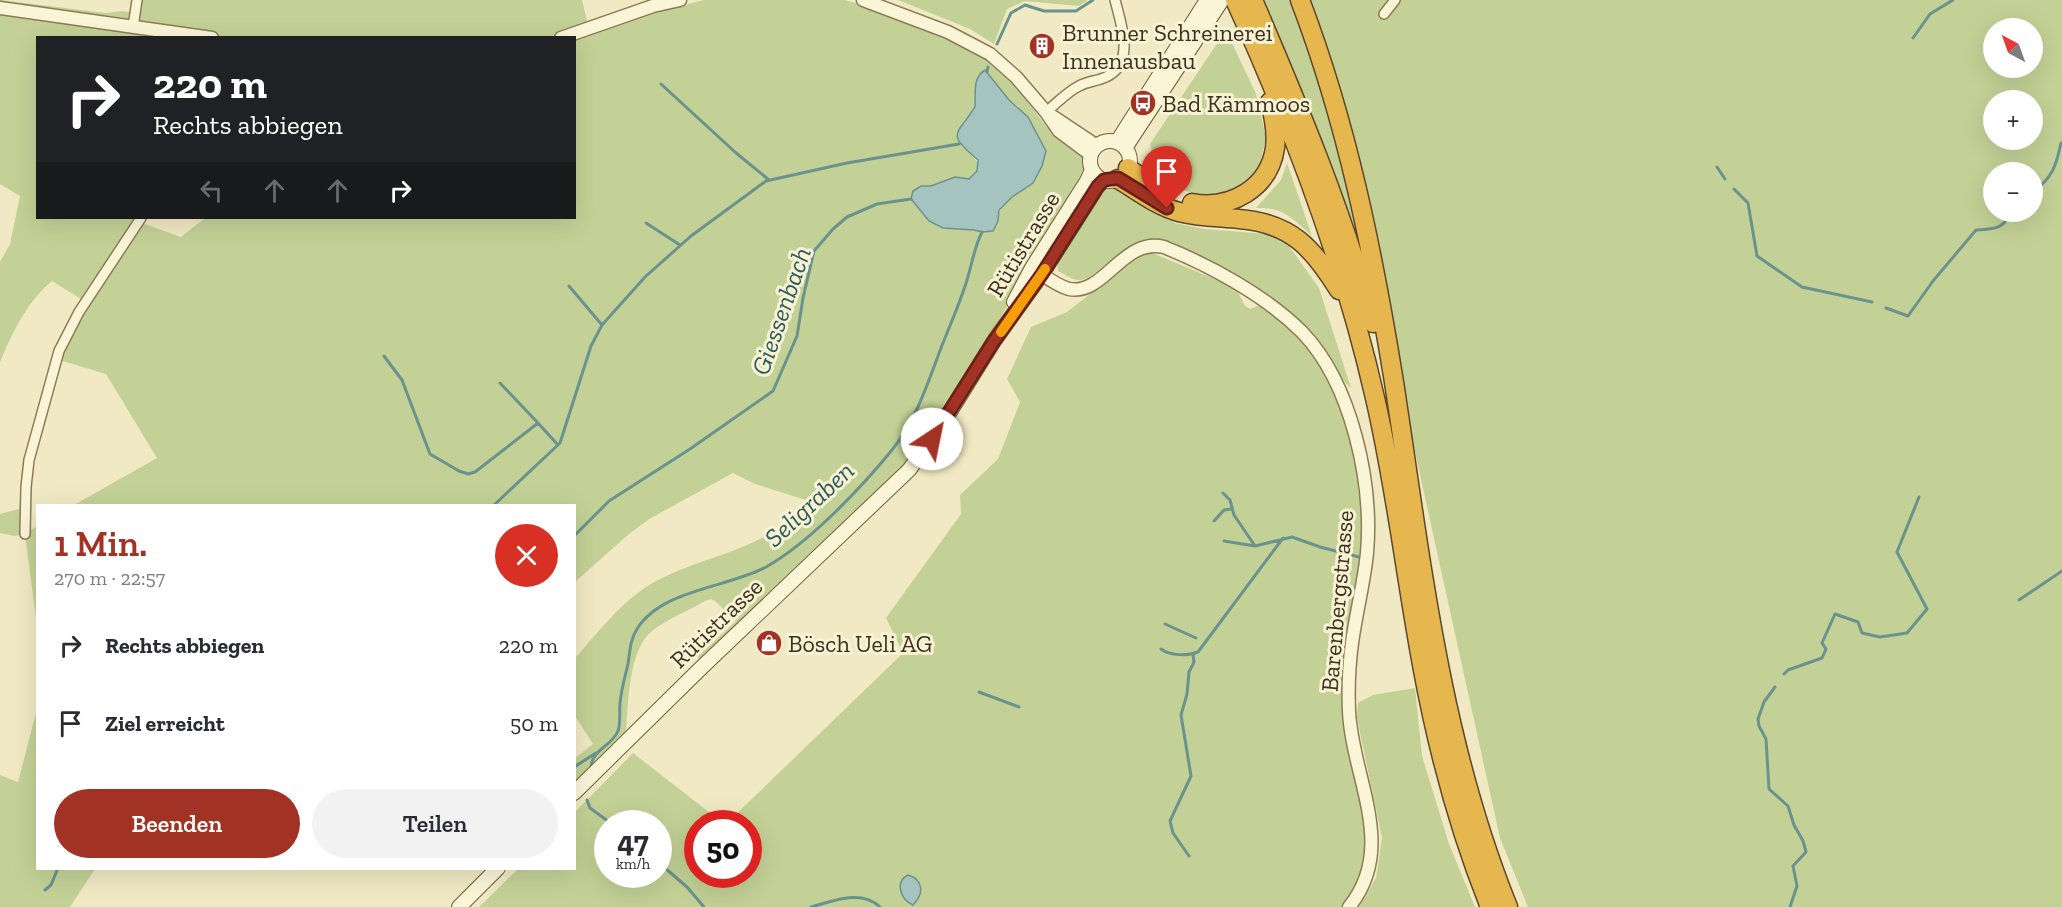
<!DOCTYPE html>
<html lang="de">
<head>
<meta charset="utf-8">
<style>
	:root { --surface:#fff; --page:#f2f2f3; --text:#2b2b33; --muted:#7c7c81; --accent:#a13224 }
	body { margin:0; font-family:"Zilla Slab",serif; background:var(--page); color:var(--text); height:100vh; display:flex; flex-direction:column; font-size:22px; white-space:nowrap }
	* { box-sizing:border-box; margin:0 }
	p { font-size:20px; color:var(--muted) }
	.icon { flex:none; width:33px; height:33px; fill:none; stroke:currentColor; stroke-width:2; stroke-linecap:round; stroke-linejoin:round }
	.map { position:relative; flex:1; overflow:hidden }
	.side { position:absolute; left:36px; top:504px; width:540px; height:366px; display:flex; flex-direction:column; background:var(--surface); border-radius:0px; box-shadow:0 6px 24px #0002 }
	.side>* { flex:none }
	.guide { position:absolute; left:36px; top:36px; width:540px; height:183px; border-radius:0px; box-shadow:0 6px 24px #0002; background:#202124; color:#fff; overflow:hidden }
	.needle { width:39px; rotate:319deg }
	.tools { position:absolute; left:1983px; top:18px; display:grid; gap:12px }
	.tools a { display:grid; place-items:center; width:60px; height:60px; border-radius:50%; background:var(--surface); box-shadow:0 6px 24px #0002; font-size:30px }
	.speed { position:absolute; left:594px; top:810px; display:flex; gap:12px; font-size:30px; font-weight:700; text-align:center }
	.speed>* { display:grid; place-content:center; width:78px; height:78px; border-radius:50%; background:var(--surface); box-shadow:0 6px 24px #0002; line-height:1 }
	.speed small { font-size:15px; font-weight:400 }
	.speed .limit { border:9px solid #d22; background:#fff; color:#111 }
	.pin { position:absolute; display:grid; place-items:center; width:51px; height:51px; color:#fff; margin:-62px -26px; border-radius:50% 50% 50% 0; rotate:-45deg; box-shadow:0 0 6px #0007 }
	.pin .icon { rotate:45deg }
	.me { position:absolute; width:66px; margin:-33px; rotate:34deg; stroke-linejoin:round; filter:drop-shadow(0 0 4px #0008) }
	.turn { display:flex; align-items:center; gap:21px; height:126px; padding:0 18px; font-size:27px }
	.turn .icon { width:78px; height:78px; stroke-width:2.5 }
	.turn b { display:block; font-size:42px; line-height:51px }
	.lanes { display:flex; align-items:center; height:57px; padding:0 18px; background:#0003; justify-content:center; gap:30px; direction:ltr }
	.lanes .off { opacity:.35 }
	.round { display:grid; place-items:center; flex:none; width:63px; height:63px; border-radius:32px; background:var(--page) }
	.head { display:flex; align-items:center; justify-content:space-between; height:102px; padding:0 18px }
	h1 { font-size:36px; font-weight:600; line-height:45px; color:var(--accent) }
	.action { display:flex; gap:12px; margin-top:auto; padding:12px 18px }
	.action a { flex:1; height:69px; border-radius:36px; background:var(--accent); color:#fff; font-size:24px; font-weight:600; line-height:69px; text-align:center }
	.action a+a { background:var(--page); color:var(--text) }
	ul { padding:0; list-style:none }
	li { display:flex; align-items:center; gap:18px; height:78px; padding:0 18px }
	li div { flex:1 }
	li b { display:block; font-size:22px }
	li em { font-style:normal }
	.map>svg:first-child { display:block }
	.green { fill:#c3d196; fill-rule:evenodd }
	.water { fill:#a6c4bf; stroke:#6b938e; stroke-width:1.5 }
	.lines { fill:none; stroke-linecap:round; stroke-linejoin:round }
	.stream { stroke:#6b938e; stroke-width:3 }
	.minor-casing { stroke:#8d7b58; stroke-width:12 }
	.tertiary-casing { stroke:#8d7b58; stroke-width:15 }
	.secondary-casing { stroke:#6f5c3c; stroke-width:16 }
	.motorway-casing { stroke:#5b482d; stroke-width:21 }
	.minor { stroke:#fbf5d8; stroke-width:9 }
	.tertiary { stroke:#fbf5d8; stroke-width:12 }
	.secondary { stroke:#fbf5d8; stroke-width:14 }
	.motorway { stroke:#e6b64f; stroke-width:18 }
	.route-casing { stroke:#692017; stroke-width:15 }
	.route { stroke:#a13224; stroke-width:10 }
	.slow { stroke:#f59e0b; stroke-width:10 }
	.labels { text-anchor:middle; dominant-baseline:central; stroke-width:6; stroke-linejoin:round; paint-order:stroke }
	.poi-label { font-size:24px; fill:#3c301e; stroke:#f8f2d4; text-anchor:start }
	.street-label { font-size:24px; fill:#3c301e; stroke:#f8f2d4 }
	.water-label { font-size:26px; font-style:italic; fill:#2c5a5d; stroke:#f8f2d4 }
</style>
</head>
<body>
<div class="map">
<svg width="2062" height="907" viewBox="0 0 2062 907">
	<rect width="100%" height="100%" fill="#f1e9c3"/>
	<path class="green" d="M0,0L106,13L122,11L135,13L137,0H582L587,21L650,0H680L561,37L38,38V218H141L139,222L181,237L205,218H574L575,38L636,17L704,0H845L863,5L954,40L986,58L1008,77L1047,127L1083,156L1087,168L972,367L929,435L906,466L705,658L700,659L697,657L736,621L715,601L711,599L705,601C688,611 667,619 652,631C628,650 628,706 626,734L575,783V758L593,744L575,716V658C596,635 617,607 643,589C694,554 768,555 806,500L755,484L733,473L651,518L630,533L575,582L574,506L74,505L157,458L106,374L56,359L29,460L26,533L37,526V626L25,534L14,536L0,533V514L19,509L25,456L53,355L81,299L52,281C26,303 13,332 0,362V262L10,244L20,196L0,184ZM987,72C994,86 1006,98 1019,107L1033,183C1020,192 997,203 998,221L982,232L974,230H959L921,186H931L955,177L969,179L977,171L979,164L972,156L962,123L975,107L976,80Z
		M898,0H1088L1079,6L1025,1L1007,9L994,44L970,29Z
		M1264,0H2062V907H1528L1500,838L1404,402L1379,250L1356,231ZM1994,28H2032V68H1994ZM1994,100H2032V140H1994ZM1994,172H2032V212H1994Z
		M1226,30L1256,94L1266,138L1259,167L1243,186L1219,195L1197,196L1158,178L1150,144Z
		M1287,163L1312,236C1292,218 1284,207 1256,208L1281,180Z
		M1108,185H1120L1175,216L1174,223L1205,229L1267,234L1289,246L1319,288L1351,388L1336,374L1315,338L1277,302L1244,281L1172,242L1150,239L1135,243L1091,276C1077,285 1070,277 1058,271L1057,259L1099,193Z
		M1150,252L1236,288L1245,306L1250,309L1263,304C1278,317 1295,329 1307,345C1320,363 1329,383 1339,403H1344L1367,504L1349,681L1373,844L1349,907H479L518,869L574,868L575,812L633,753L723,823L698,824V874H748V824L727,823L903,653L886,618L961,514L960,495L998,459L1020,402L1007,379L1031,327L1067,312L1138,257ZM608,824H658V874H608Z
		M1415,688L1422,756L1449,844L1475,907H1359L1376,878L1382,838L1357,718L1358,703L1373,695Z
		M37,709L38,868L95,869L70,907H0V775L18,782Z"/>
	<path class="water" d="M985,70L1009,100L1028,117L1046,151L1042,166L1033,183L1012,197L999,210L998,221L993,231L982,232L974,230L943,228L929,221L911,199L913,191L921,186H931L955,177L969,179L977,171L978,160C946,133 956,136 975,107C976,93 972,78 985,70Z
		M908,875C924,880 924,894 913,905C901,900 894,882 908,875Z"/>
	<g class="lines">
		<path class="stream" d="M1913,38L1930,14L1953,0
			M997,44L1011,13L1025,5L1044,11H1076L1093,0
			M987,72L988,67
			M661,84L735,152L769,180
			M1717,167L1725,179
			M1734,189L1748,203L1757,256L1802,287L1872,302
			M2032,193C2052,178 2056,167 2061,143
			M646,223L680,245
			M569,286L602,325
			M1886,308L1908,316L1933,281L1976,230C1995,229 2003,229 2012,212
			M384,356L402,380L430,454L459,471L468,474L475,472L538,423L558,445
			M500,383L538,423
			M1223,493L1230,500L1234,515L1255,546
			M493,506L560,443L591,346L602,325L645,277L691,236L766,181L847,163L959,144
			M1214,521L1224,510L1232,509
			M574,536L609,501L690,449L773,391L797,336L803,298L814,251L833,229L847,217L877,204L911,199
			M1224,541L1255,546L1292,537L1320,547L1359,557
			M2019,600L2062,571
			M1165,624L1196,638
			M1161,649C1170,656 1188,656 1198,652L1283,538
			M1784,674L1788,670L1822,658L1826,649L1822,643L1835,614L1858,622L1862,633L1880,637L1907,633L1927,609L1897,552L1919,497
			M1775,687L1764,702L1758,719L1759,726L1766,739L1769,789L1788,806L1794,825L1803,841L1806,852L1793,866L1797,886L1790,907
			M979,692L1019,707
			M591,766C593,749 612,746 618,731C621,723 619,712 620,704C621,690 625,677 628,664C630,651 630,640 637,629C662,589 727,588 766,567C809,543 861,488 892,450C916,421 928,382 941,348C950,325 960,303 967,280C972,264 974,248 982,232
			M574,767L596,753
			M587,800L590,808L612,824
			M1189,856L1173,833L1170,821L1191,776L1181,715L1187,694L1189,672L1194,662L1193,654
			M658,862L687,887L704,907
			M45,890L51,885L58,868
			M811,907C834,901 861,889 880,907"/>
		<defs>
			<path id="minor" d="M1384,14L1395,0
				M133,27L137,0
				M1046,112C1057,103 1067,92 1079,86C1088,81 1098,81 1106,77C1136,63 1121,24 1115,0
				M25,534L26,487L29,460L59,351L79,312L141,218"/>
			<path id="tertiary" d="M863,0L948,32L990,54L1016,77L1046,112L1059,131L1091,155
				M0,8L212,38
				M561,38L653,6L680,0
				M1052,116L1097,146
				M1036,270C1046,277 1057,286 1069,289C1104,296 1123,237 1164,247C1211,266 1266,296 1302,332C1352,384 1373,483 1367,553C1364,583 1356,613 1352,643C1349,665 1348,688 1349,711C1352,778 1398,847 1349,907"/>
			<path id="secondary" d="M1090 161a20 20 0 1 1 40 0a20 20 0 1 1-40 0Z
				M1117,142L1207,0
				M1125,148L1222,0
				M1014,302L1032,268L1087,181L1092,170
				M574,793L700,669L909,470L943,423L994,341L1042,274L1098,186L1104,180
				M459,907L498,868"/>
			<path id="motorway" d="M1235,0C1293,128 1344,261 1375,398C1396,488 1406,580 1423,670C1438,751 1459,830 1490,907
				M1253,0C1298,105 1343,212 1373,323
				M1300,0C1347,123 1373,252 1394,382C1421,559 1440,739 1508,907
				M1128,168L1154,187
				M1118,179C1138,191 1157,206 1179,212C1199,217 1219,217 1239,219C1291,223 1313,248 1339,290
				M1192,203C1231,210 1269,188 1275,148C1277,132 1274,117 1270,102"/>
		</defs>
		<use href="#minor" class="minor-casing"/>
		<use href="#tertiary" class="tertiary-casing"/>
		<use href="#secondary" class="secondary-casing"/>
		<use href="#motorway" class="motorway-casing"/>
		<use href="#minor" class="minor"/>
		<use href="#tertiary" class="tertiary"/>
		<use href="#secondary" class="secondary"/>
		<use href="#motorway" class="motorway"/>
	</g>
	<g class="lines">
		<defs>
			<path id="route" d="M932,439L994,341L1042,274L1098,186L1104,180L1118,178L1167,208"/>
		</defs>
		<use href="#route" class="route-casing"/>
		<use href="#route" class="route"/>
		<path class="slow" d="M1001,332L1045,269"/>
	</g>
	<defs>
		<symbol id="building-disc" viewBox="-11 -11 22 22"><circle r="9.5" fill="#a13224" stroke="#f8f2d4"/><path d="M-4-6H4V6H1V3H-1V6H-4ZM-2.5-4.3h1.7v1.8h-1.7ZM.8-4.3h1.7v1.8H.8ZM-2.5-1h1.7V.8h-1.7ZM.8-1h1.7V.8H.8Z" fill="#fff"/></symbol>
		<symbol id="bus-disc" viewBox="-11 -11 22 22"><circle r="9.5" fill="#a13224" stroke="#f8f2d4"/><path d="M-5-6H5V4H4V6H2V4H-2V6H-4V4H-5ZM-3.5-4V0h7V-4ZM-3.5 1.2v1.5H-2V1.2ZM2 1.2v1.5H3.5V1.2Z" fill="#fff"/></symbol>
		<symbol id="shop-disc" viewBox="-11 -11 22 22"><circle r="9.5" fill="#a13224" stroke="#f8f2d4"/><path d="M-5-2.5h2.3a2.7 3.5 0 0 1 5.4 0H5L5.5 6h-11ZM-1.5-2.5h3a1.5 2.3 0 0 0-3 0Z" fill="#fff"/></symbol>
	</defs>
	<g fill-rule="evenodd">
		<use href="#building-disc" x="1027" y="31" width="30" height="30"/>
		<use href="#bus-disc" x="1128" y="88" width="30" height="30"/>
		<use href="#shop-disc" x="754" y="628" width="30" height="30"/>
	</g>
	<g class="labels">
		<g class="poi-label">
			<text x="1062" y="32">Brunner Schreinerei<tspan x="1062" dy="28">Innenausbau</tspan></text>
			<text x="1162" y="103">Bad Kämmoos</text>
			<text x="788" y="643">Bösch Ueli AG</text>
		</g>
		<g class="street-label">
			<text transform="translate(1023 244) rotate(-59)">Rütistrasse</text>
			<text transform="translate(1337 601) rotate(-85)">Barenbergstrasse</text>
			<text transform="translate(716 623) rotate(-44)">Rütistrasse</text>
		</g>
		<g class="water-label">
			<text transform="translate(781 311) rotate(-71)">Giessenbach</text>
			<text transform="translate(809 504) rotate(-43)">Seligraben</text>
		</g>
	</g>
</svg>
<div class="tools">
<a><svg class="needle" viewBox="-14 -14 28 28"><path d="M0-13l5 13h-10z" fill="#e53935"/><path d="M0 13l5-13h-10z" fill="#7c7c81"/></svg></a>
<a>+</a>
<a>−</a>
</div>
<div class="speed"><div>47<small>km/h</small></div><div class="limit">50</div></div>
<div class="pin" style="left:1167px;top:208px;background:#d93025"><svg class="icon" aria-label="arrive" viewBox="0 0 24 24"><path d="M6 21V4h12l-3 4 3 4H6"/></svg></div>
<svg class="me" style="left:932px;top:439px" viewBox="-20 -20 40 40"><circle r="19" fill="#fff"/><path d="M0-13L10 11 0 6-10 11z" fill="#a13224"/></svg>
<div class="guide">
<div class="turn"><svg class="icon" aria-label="right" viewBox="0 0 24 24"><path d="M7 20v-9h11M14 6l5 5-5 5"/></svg><div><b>220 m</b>Rechts abbiegen</div></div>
<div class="lanes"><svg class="icon off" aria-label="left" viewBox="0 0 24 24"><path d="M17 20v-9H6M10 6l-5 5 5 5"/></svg><svg class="icon off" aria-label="ahead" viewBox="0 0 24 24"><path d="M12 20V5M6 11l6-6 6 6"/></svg><svg class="icon off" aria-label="ahead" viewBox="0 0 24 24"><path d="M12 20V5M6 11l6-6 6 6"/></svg><svg class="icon" aria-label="right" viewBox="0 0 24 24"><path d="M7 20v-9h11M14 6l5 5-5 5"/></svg></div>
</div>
<section class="side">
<div class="head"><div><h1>1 Min.</h1><p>270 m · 22:57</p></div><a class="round" style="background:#d93025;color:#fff"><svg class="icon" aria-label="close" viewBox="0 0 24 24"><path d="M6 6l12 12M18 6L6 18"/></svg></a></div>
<ul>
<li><svg class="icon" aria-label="right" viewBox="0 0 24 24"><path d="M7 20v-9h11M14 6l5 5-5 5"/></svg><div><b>Rechts abbiegen</b></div><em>220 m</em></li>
<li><svg class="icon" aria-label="arrive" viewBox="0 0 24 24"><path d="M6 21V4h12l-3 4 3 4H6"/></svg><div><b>Ziel erreicht</b></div><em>50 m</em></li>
</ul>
<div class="action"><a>Beenden</a><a>Teilen</a></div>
</section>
</div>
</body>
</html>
